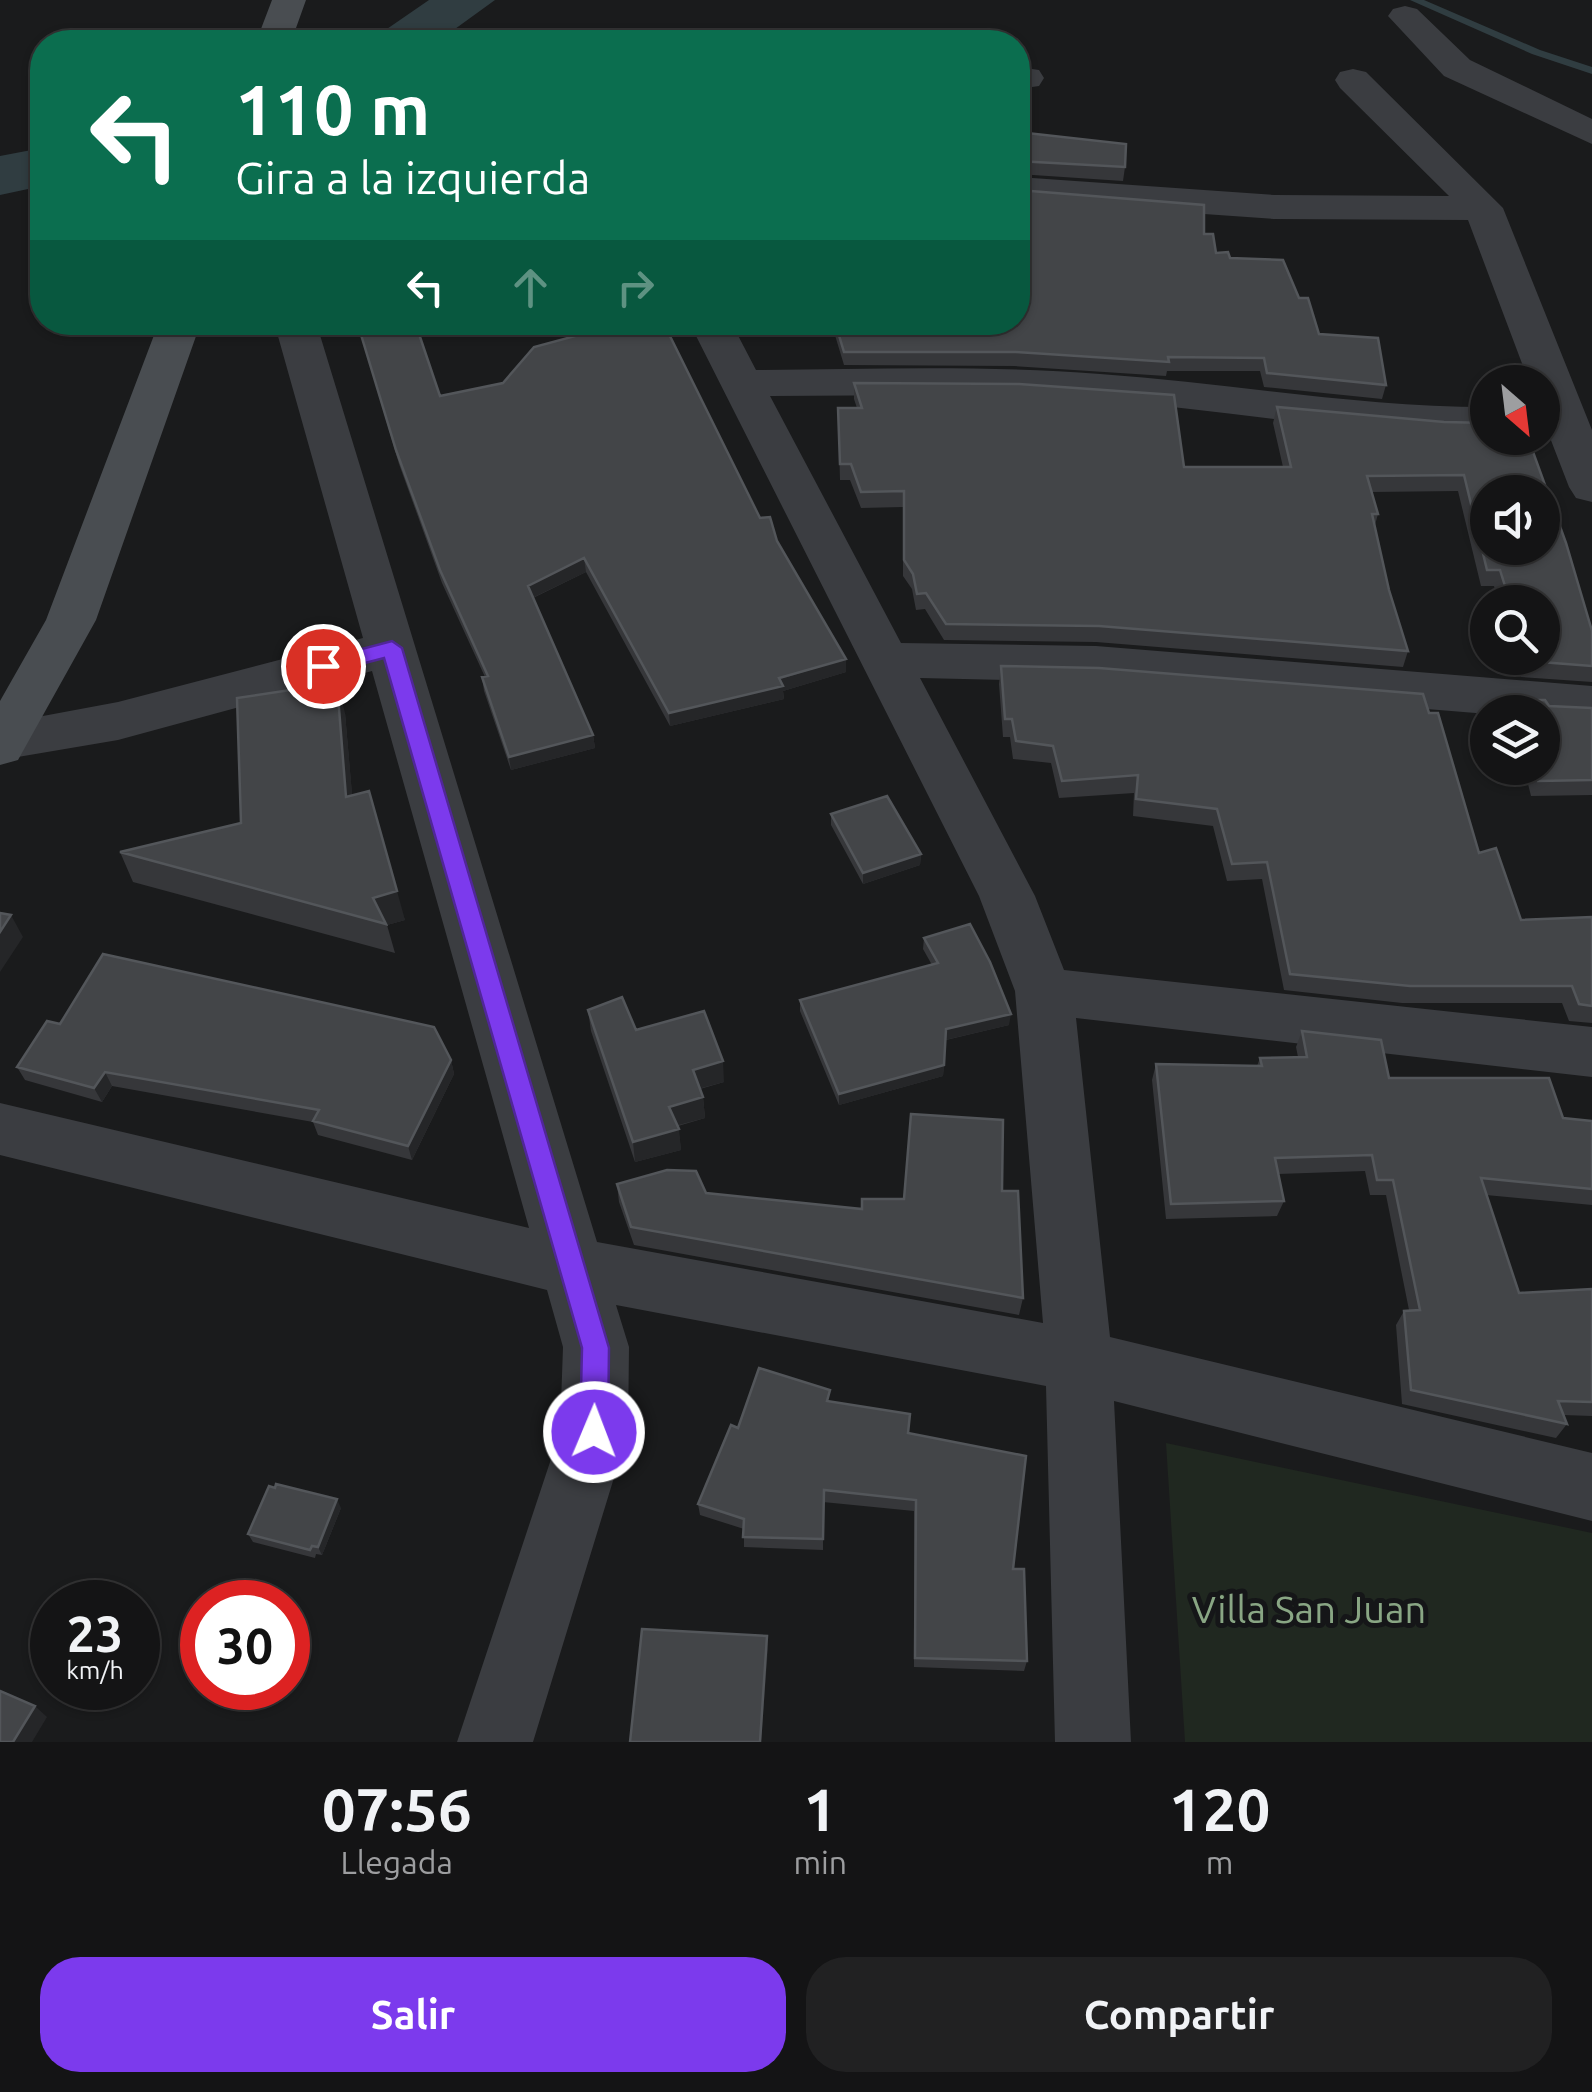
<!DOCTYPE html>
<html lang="es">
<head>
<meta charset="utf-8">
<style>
	:root { --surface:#141415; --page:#212122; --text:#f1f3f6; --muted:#9d9ea0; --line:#333334; --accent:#7c3aed }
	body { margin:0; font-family:Ubuntu,sans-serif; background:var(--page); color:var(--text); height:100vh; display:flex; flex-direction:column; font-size:38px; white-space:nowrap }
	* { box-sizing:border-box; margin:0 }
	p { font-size:32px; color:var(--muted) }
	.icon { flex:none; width:55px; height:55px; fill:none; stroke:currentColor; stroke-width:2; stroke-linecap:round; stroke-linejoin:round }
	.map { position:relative; height:1742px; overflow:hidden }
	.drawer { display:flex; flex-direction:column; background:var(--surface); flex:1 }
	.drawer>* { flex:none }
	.top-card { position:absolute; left:30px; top:30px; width:1000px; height:305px; border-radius:40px; box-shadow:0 2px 8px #0004,0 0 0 2px var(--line); background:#0b6e4f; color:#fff; overflow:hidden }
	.needle { width:65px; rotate:152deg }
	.fabs { position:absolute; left:1470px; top:365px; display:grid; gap:20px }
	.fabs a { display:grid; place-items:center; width:90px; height:90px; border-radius:50%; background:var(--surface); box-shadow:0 2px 8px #0004,0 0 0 2px var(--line); font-size:50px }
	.speed { position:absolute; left:30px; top:1580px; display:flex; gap:20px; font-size:50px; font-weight:700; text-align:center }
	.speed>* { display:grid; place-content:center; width:130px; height:130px; border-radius:50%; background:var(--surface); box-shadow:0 2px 8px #0004,0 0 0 2px var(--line); line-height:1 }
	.speed small { font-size:25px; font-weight:400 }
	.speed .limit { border:15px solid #d22; background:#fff; color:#111 }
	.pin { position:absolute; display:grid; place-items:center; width:85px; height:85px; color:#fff; margin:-42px; border:5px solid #fff; border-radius:50%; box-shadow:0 2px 10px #0007 }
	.me { position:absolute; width:110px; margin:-55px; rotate:1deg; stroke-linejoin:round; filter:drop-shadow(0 0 8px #0008) }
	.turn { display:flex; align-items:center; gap:35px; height:210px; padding:0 40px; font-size:45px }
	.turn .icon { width:130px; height:130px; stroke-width:2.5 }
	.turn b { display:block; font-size:70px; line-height:85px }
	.lanes { display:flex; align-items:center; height:95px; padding:0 40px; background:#0003; justify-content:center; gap:50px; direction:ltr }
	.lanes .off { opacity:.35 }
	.eta { display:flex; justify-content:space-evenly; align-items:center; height:170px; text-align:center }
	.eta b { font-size:60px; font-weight:700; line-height:70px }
	.primary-button { display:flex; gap:20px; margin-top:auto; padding:20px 40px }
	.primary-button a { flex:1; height:115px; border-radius:40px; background:var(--accent); color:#fff; font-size:40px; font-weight:700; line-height:115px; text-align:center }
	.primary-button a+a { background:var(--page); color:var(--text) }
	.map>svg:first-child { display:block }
	.green { fill:#202820 }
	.water { fill:#303d41 }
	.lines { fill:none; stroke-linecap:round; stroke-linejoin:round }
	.stream { fill:#303d41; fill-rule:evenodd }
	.street { fill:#3b3d41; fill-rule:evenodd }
	.secondary { fill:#494d51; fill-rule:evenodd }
	.wall { fill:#36373a }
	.shaded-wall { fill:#252628 }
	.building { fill:#434548; stroke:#53565a; stroke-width:2.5; fill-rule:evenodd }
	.route { fill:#7c3aed; stroke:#51269a; stroke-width:2.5 }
	.labels { text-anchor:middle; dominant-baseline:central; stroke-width:10; stroke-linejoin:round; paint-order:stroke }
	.near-park-label { font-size:38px; fill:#89a684; stroke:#151618 }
</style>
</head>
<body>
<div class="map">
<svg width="1592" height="1742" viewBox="0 0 1592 1742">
	<rect width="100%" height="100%" fill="#1a1b1c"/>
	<path class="green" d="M1166,1443L1592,1533V1742H1185Z"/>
	<path class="water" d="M429,0H495L437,42H368Z
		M42,148V186L0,195V156Z"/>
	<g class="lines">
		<path class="stream" d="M1410,0H1424L1540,50L1592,67V74L1532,54Z"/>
		<path class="street" d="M1405,6L1417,9L1470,60L1592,119V144L1444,76L1388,16L1393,9Z
			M1018,67L1039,70L1044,78L1039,86L1018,89Z
			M1353,69L1366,72L1503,208L1592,430V502L1576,498L1569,487L1542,417V382H1529L1468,220L1274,219L1018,201V177L1274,195L1449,196L1340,88L1335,80L1340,72Z
			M274,322H316L597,1242L1043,1323L1015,991L979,896L689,322H731L756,370C871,369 986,365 1100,374C1229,383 1357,407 1488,407V435C1357,435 1229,410 1099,400C990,392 880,396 770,396L901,643L1096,646L1592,686V722L1542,718V712L1488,714L1096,682L920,678L1035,896L1064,970L1592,1027V1077L1076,1018L1110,1337L1592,1453V1521L1114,1401L1131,1742H1055L1046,1386L616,1305L629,1347L628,1432L533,1742H457L560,1432L563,1347L547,1290L0,1155V1103L529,1228L372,671L118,740L0,760V724L118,702L363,638Z"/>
		<path class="secondary" d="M272,0H306L291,42H256Z
			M159,322H201L96,620L18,760L0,765V701L46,620Z"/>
	</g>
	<path class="wall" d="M1018,132L1125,167L1123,181L1018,174Z
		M1204,234L1216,253L1230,258L1299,298L1319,334L1386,385L1382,399L1264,387L1260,371H1167L1166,376L1014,366L844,365L831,322H1018Z
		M734,322H791L737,326Z
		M359,328L440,396L760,518L777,541L846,659V672L783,691L784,699L670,726L586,572L533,598L593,735L595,748L511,770L484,691L482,677H485L442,583L399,464Z
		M854,383L1184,467H1283L1273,423L1277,407L1444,422L1592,631V682L1521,677L1515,658H1542V602H1499L1494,586H1481L1458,491L1372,492L1378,514L1375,525L1389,590L1408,651L1403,667L1096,642L944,640L925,609L916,610L912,589L903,576V507L861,508L850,480H840L838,408H857L854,399Z
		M1001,666L1479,853L1521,920L1592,917V1023L1569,1021L1562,1003H1402L1284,990L1262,879L1227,881L1213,826L1133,816L1134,793L1059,798L1051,763L1013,759L1010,737H1003L999,684Z
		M1539,700L1549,706L1592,708V795L1531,796L1524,768H1542V712H1533Z
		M345,713L352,795L405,920L387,925L395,953L133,882L120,852L241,823Z
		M831,814L921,854L920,865L863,884L831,825Z
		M924,938L1009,1025L946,1040L943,1076L839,1105L800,1011V1000L932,965L923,949Z
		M588,1010L636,1030L724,1082L700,1089L703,1097L705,1118L678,1126L681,1150L635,1162L591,1031Z
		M60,1024L451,1060L454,1074L412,1160L318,1135L313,1122L112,1086L102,1102L25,1080L17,1067Z
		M1302,1031L1389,1078L1563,1118L1592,1121V1205L1486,1195L1519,1293L1592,1289V1416L1563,1415L1567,1424L1556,1438L1402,1404L1396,1325L1404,1311L1409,1310L1386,1195H1370L1365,1171L1278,1174L1284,1201L1277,1216L1166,1219L1152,1080L1156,1064L1257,1066L1260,1058L1298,1057L1296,1047Z
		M617,1184L862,1209L904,1199L1002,1191L1023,1298L1019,1315L634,1245L619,1202Z
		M830,1402L908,1433L1013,1569L1027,1661L1024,1671L914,1667V1511L823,1502V1550L744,1547V1529L700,1515L698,1504L738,1428Z
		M341,1508L322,1555L316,1554L315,1558L253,1542L248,1534Z"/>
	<path class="shaded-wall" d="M584,558L586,572L530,599L528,586Z
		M846,659V672L783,691L784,699L670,726L669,713Z
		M337,683L345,713L355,827L346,797Z
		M593,735L595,748L511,770L509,757Z
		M921,854L920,865L863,884V873Z
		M397,891L405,920L387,925L373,898Z
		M11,915L23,937L0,972V932Z
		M1011,1014L1009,1025L945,1040L946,1029Z
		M451,1060L454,1074L412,1160L408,1146Z
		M723,1061L724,1082L694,1090L693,1070Z
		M944,1065L943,1076L839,1105V1094Z
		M105,1072L112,1086L102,1102L94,1088Z
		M703,1097L705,1118L671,1127L669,1107Z
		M679,1129L681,1150L635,1162L633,1142Z
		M337,1499L341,1508L322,1555L318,1547Z
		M767,1636L768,1650L761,1742H760Z
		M35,1706L47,1717L32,1742H13Z"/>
	<path class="building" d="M1018,132L1126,144L1125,167L1018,161Z
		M1018,190L1204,205V234H1213L1216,253L1228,252L1230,258L1283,260L1299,298H1308L1319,334L1378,338L1386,385L1267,373L1264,358L1168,357L1169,362L1016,352H844L835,322H1018Z
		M391,322H415L440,396L503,383L534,347L627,322H663L760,518L770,517L777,541L846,659L779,678L783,686L669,713L584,558L528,586L593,735L509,757L482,677L488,676L440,570L396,450L359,328Z
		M854,383L1019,384L1174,395L1184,467H1291L1277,407L1444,422L1488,423V438H1528L1566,543L1592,631V666L1528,661L1527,658H1542V602H1510L1500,570H1487L1464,475L1367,476L1378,514H1372L1389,590L1408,651L1099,626L946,624L926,593L917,594L913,574L904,560V491L861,492L851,464H840L838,408H862ZM1488,492H1542V548H1488Z
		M1001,666L1099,668L1423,694L1429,713H1438L1479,853L1496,848L1521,920L1592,917V1006L1579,1004L1572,986H1410L1290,974L1267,862L1232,864L1217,809L1136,799L1138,775L1062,781L1053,746L1016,741L1012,719H1005Z
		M337,683L346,797L369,791L397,891L373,898L386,924L120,852L241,823L237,698Z
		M1539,700H1545L1549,706L1592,708V780L1538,781L1535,768H1542V712Z
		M887,796L921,854L863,873L831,814Z
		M0,913L11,915L0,932Z
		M970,924L990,962L1011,1014L946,1029L944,1065L839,1094L800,1000L938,963L924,938Z
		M103,954L434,1027L451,1060L408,1146L313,1121L319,1110L105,1072L94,1088L17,1067L47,1021L60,1024Z
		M622,997L636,1030L704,1011L723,1061L693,1070L703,1097L669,1107L679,1129L633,1142L588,1010Z
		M1302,1031L1381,1040L1389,1078H1549L1563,1118L1592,1121V1189L1481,1178L1519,1293L1592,1289V1402L1558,1401L1567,1424L1411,1390L1404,1311L1420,1310L1393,1180H1377L1372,1155L1275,1158L1284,1201L1171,1204L1156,1064L1262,1066L1260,1058L1307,1057Z
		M911,1114L1003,1120L1002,1191H1018L1023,1298L631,1227L617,1184L667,1170L696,1171L706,1193L862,1209V1199H904Z
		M759,1368L830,1390L827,1401L910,1414L908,1433L1026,1456L1013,1569H1024L1027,1661L915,1658L916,1500L824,1490L823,1539L743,1537L744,1519L698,1504L731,1425L738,1428Z
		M276,1484L337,1499L318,1547L312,1546L310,1550L248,1534L269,1486L275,1488Z
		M642,1629L767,1636L760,1742H630Z
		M0,1691L35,1706L13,1742H0Z"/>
	<path class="route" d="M392,641L402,648L609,1348L608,1432L604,1441L594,1445L584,1441L580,1432L582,1348L384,658L323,674L313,666L316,661Z"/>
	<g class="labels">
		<g class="near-park-label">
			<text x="1309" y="1609">Villa San Juan</text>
		</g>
	</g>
</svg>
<div class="fabs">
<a><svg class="needle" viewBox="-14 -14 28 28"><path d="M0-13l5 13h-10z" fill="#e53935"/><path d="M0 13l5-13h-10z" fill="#9d9ea0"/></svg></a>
<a><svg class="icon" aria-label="sound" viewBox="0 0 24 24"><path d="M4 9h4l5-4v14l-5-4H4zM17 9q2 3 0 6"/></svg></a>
<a><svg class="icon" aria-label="search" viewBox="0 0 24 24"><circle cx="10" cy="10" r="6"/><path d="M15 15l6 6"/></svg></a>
<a><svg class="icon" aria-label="layers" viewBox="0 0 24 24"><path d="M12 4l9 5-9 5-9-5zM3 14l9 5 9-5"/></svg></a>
</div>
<div class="speed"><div>23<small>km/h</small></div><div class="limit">30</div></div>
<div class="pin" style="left:323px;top:666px;background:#d93025"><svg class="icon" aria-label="arrive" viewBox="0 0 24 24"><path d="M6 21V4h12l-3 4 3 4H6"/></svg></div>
<svg class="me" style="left:594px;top:1432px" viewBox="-20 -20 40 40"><circle r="17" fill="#7c3aed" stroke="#fff" stroke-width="3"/><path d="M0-11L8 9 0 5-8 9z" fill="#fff"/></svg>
<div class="top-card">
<div class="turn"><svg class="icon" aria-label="left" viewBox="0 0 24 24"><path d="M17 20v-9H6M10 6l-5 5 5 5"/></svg><div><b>110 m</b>Gira a la izquierda</div></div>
<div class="lanes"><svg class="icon" aria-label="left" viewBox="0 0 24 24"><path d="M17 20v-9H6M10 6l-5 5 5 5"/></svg><svg class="icon off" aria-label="ahead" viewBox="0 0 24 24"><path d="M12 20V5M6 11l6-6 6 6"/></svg><svg class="icon off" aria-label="right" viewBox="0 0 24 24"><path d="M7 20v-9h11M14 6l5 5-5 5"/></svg></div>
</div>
</div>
<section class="drawer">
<div class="eta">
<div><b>07:56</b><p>Llegada</p></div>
<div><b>1</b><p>min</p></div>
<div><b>120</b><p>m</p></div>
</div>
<div class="primary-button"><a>Salir</a><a>Compartir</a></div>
</section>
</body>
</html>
